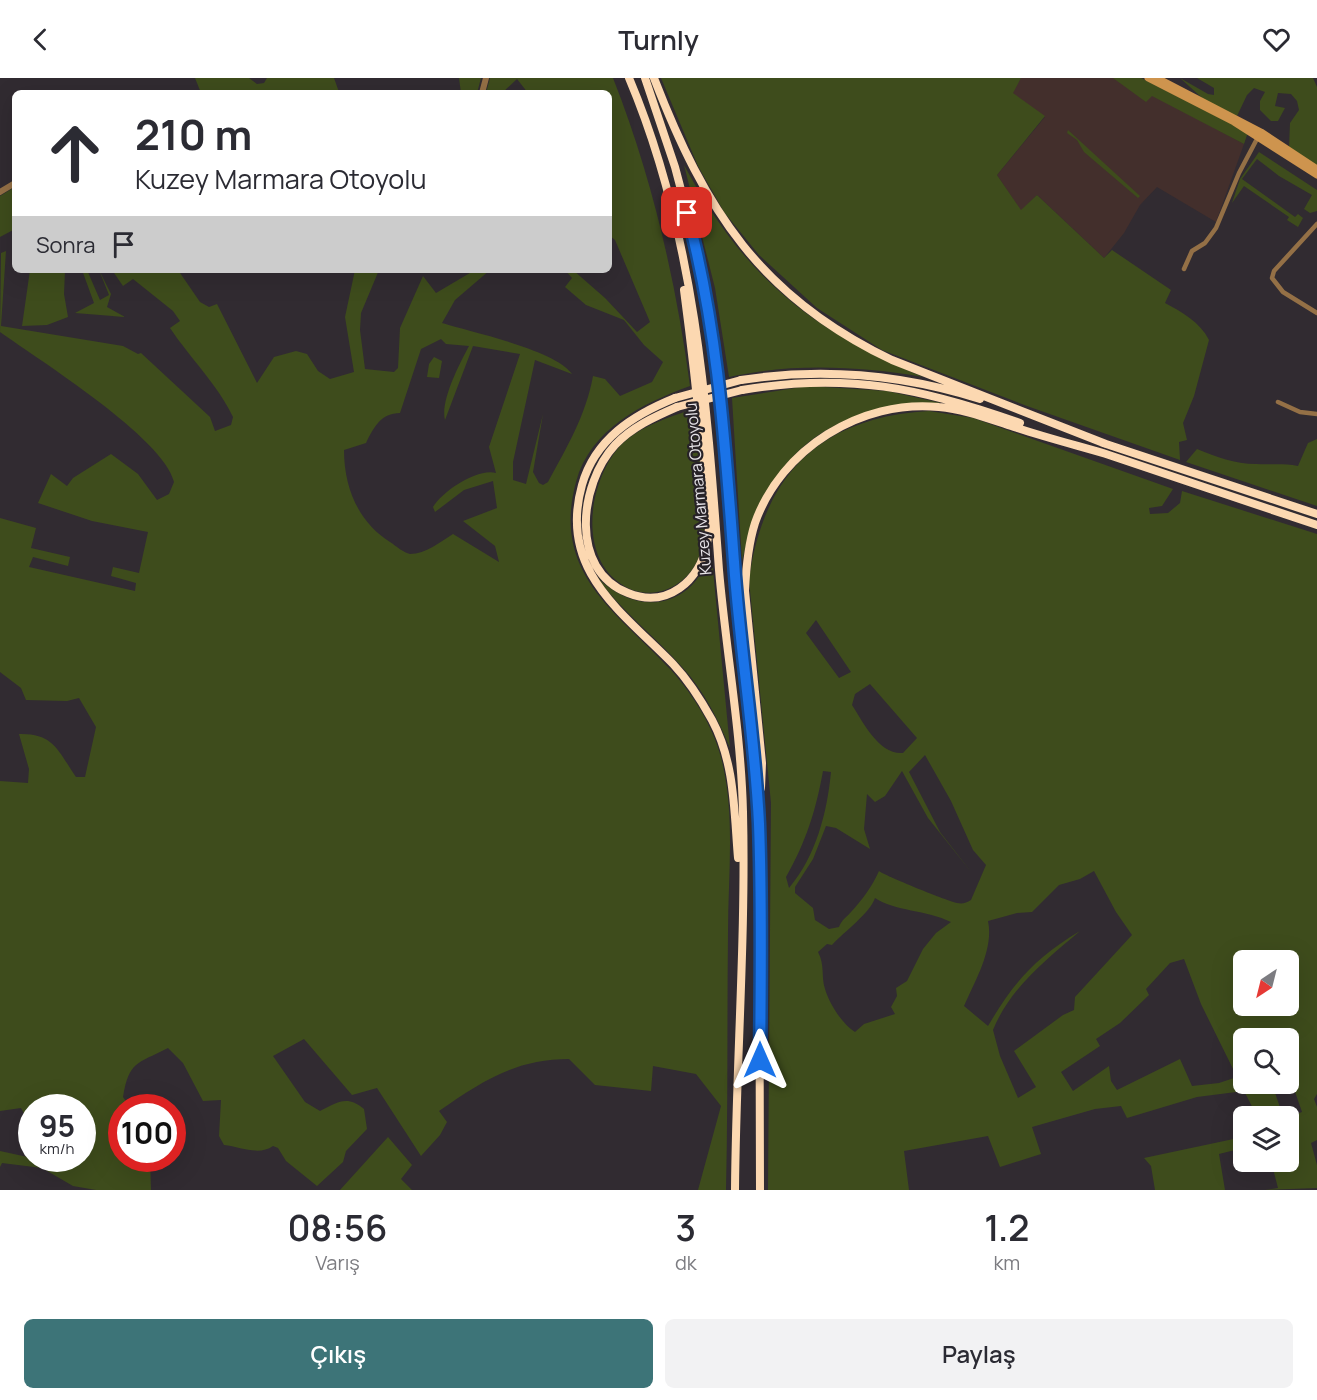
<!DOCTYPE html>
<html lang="tr">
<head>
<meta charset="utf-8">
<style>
	:root { --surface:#fff; --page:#f2f2f3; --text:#2b2b33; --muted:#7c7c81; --accent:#3d7478 }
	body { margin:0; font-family:Manrope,sans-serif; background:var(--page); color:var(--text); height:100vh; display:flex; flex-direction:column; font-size:22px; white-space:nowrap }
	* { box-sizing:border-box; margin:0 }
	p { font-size:20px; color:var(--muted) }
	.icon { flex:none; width:33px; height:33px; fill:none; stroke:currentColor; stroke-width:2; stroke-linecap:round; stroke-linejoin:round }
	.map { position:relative; height:1112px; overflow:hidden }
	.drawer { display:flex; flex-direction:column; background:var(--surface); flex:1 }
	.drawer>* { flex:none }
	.guide { position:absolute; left:12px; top:12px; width:600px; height:183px; border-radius:9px; box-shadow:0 6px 24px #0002; background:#fff; color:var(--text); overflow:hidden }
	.needle { width:39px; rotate:215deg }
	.tools { position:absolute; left:1233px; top:872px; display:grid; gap:12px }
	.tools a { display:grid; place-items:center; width:66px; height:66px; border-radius:9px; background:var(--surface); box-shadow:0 6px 24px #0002; font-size:30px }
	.speed { position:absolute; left:18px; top:1016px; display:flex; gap:12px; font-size:30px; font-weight:700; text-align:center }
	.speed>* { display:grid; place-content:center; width:78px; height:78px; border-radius:50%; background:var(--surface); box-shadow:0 6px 24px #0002; line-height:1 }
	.speed small { font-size:15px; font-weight:400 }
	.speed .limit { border:9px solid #d22; background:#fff; color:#111 }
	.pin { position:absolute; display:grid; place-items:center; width:51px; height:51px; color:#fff; margin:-26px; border-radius:12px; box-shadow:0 3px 9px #0006 }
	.me { position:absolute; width:66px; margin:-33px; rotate:0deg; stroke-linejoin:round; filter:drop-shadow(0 0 4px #0008) }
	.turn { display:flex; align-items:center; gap:21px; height:126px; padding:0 24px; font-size:27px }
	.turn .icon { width:78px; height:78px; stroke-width:2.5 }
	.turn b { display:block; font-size:42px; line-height:51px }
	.then { display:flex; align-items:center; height:57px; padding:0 24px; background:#0003; gap:12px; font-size:22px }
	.eta { display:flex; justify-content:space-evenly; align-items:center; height:102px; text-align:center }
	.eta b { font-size:36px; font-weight:600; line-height:42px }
	.button { display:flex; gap:12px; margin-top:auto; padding:12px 24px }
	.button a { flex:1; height:69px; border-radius:9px; background:var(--accent); color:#fff; font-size:24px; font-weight:600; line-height:69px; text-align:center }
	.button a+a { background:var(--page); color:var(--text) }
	header { display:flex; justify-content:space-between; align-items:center; height:78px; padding:0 24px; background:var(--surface); font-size:27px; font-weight:600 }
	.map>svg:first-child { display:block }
	.industrial { fill:#432f2c }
	.green { fill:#3e4c1c; fill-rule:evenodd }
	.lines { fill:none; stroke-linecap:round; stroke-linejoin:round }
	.minor { stroke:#947046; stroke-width:4.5 }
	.tertiary { stroke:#947046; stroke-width:6 }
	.secondary { stroke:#ce944e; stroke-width:7 }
	.motorway { stroke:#fcd8b1; stroke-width:8 }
	.motorway-bridge { stroke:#fcd8b1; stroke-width:8 }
	.route-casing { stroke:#114b97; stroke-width:15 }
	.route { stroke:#1a73e8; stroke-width:10 }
	.labels { text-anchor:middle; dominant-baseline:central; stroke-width:4.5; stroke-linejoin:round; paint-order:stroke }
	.street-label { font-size:16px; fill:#e6e3e7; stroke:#272227 }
</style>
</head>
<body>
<header><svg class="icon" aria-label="back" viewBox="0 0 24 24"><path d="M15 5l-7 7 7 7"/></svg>Turnly<svg class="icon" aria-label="heart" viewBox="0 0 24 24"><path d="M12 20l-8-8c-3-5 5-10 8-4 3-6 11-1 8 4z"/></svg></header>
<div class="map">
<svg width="1317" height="1112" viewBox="0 0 1317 1112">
	<rect width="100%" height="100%" fill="#312b31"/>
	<path class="industrial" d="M1021,0H1121L1244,66L1216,144L1157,109L1140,127L1124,155L1104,180L1037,117L1021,133L997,97L1045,39L1012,15Z"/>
	<path class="green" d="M195,0H249L257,6L264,5L267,0H334L339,14L201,15Z
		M459,0H481L477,15H461Z
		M490,0H613C652,99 676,203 690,308C643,325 590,351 576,404C551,496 617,534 671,592C695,619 716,653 723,688C735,742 728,800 728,854C727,940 728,1026 726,1112H698L721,1028L696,996L653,988L651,1013L595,1007L569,981C516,981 482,1003 439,1033L447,1044L440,1057L421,1078L377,1010L352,1017L304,961L273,978L305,1024L320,1033C338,1024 347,1017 364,1031L367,1051L346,1073L343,1084L317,1108L286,1083L278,1070L273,1068C259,1078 241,1069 224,1067L219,1058L221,1022L203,1023L183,985L168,970C137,986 129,983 123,1019L130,1029H122V1080H150L151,1112H96L73,1108L42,1090L2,1085L0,1089V1073L46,1083L45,1080H82V1029H32L31,1049L21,1030L0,1033V703L28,705L29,691L19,656C54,655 58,673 76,699H85L96,649L79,620L67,623L26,622L21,610L0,594V440L36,450L31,470L70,479L68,488L33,479L29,489L135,513L136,505L111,498L113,489L139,495L148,454L92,443L38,425L51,396L67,408L73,400L111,376L138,396L157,422L169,416L174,404C164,360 39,282 0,254L1,175L6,173L1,248L123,268L138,276L141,275L210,339L215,353L231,347L233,339C218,307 190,280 170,250L180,243L173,233L133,201L123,208L112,192H178L200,224L209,229L217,226L257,305L274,279L296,273L307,276L318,293L330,301L354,294L345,239L355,192H335H379L361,235L360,252L365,291L394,294L398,290L400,250L423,198L436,215L475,192H490L455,222L442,245C471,254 556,272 572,296L535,282L513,384V402L526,406L543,336L533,394L539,405L543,407L548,404C567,369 586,337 593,298L605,301L620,318L652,304L663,284L644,267L624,242L586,227L565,209L572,200L565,192H573L605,220L637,254L650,244L615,162L609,157V15H528L517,1L502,15H486ZM441,261L446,266L469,268C460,285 440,323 445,342L473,268L520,276L489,369L496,395C477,390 443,413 433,429L435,434L464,412L493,403L497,430L463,443L495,468L499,484L453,456C440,464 426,476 410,476C404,475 396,468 390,464C358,444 344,409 344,372L366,365C374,349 381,335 400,335L421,271Z
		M661,0H1021L1013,15L1045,38L997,97L1021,132L1037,117L1104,180L1112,172L1171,212L1165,225C1182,234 1200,244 1209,262L1194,318L1183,345L1187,362L1179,364L1180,382L1027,328L882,272L817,230L759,177L724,134L698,88Z
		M1113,0H1141L1248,54L1244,66L1152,18L1146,24Z
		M1180,0L1208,16L1214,17V10L1197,0H1313L1317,9V90L1289,70L1290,45L1299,32L1297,23L1291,16L1278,15L1275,28L1285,30L1278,43H1271L1260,32V23L1265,14L1254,10L1247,17L1237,38L1210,27Z
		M1068,52L1140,118L1138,120L1084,74L1077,62L1067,55Z
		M1259,74L1317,112V133L1310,135L1304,131L1312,117L1279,98L1257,81L1242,101L1295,139L1298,136L1303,140L1298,149L1287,142L1289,139L1244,108L1232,125L1240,101Z
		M684,87C743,197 808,251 923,299C859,288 791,285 729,299L715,210Z
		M15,109V151L0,159V118Z
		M30,192H65L64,216L68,239L47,247L22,248Z
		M82,192H87L100,222L109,217L99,192L111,216L107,229L125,239L75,235L94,225Z
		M434,279L442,283L439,300L427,299L429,286Z
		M808,308L887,313L941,325C830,327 767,374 742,483L732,320Z
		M693,331C697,370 709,428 702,467C696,507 650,530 617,503C577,471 591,399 621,367C642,347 668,340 693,331Z
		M929,333L973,340L1173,411L1162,428L1149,430L1150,436L1168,435L1180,425L1182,413L1317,456V1016L1314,1021L1317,1029V1062L1311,1065L1317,1087V1110L1265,1112L1278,1110L1271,1083H1288L1289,1039L1302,1034L1293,1008L1274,1012L1283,1038H1257L1244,1013L1197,1019L1127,1040L1121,1028L1095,1031L1032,1049L1041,1076L1000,1089L988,1058L904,1073L909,1112H768L771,725L749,502C763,396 821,339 929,333ZM816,542L851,594L839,600L806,555ZM870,606L917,660L903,675C879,677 863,644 852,627L855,616ZM925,677L951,723L973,772L986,787L971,822C966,825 963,826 957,825C950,824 883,797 879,793C872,809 862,822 851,834C846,840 842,841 839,849L829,851L815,842L813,830L795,815V809L813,781L826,748L836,750L870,771L864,751L867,716L875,724L885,718L902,693L928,740L972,795L940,754L909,694ZM823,693L831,694C827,735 816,778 789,810L786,799C806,764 816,732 823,693ZM1094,793L1116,834L1132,857L1075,919L1074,932L1063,937L1014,973L1036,1009L1018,1020L1000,978L993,952C1010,910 1046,882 1080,853C1035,880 1014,904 988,948L964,928C975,903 994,871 988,843L1017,835L1032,834L1059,807L1080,801ZM875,820C894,833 927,832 951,844L936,855L923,871L907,903L896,910L897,918L891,929L895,936L864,946L855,954C842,946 829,925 825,911C821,899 825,887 818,874L827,866L832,867C845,853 870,835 875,820ZM1184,881L1201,926L1237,999L1219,1005L1192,1008L1180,981L1117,1012L1111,1003L1109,988L1073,1013L1061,994L1100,968L1096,961L1120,945L1149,917L1146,911L1170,885ZM1244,882H1288V927H1244ZM1244,960H1288V1005H1244Z
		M1317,361V428L1186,384L1197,371C1217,379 1234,386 1256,386C1271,387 1283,385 1298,388L1308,365Z
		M711,471L730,670C718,641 704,613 683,590C655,558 621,533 596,498C637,541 696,531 711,471Z
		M388,1059L412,1087L401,1101L412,1112H340Z
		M1243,1059V1070L1219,1076L1225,1112H1155L1151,1088L1144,1080Z"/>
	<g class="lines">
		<path class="minor" d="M1317,146L1274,193L1272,200L1283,214L1317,235
			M1184,191L1192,173L1205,165L1216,150L1239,95L1258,59
			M1278,324L1300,334L1317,336"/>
		<path class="tertiary" d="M482,15L486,0
			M0,114L15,105"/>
		<path class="secondary" d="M1148,0L1234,44L1317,97
			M1157,0L1261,54L1317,91"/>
		<path class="motorway" d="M629,0C695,156 707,325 719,492C726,573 741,653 743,734C746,860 736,986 735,1112
			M645,0L675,89L699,180L717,278L729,396L734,485L759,746L760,1112
			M654,0C705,132 760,219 892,282L1106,366
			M741,302C824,289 901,296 980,321
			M742,312C847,294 922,310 1020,345
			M675,320C633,337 595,361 582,407C558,492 621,533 673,586C689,603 701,622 712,642C735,685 734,733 738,780
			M677,329C654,339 632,349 615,367C579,406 569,492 628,515C667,531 700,503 707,465C713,435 706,400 702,370C697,317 691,265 684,212
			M1103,365L1317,436
			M1103,375L1317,447
			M761,710L762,685L745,513C746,490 748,467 755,445C781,371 861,321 939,329C964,331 989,341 1014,349C1044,359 1075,367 1106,376"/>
		<path class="motorway-bridge" d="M675,320L741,302
			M677,329L742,312"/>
	</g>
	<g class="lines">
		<defs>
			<path id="route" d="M687,135C718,250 725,366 734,484C740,572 755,658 759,746C762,824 761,903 760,982"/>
		</defs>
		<use href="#route" class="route-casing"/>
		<use href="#route" class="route"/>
	</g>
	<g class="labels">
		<g class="street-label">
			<text transform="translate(698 411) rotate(-95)">Kuzey Marmara Otoyolu</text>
		</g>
	</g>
</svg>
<div class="tools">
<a><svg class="needle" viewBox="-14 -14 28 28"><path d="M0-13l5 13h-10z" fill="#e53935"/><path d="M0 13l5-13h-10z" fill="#7c7c81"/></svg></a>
<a><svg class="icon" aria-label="search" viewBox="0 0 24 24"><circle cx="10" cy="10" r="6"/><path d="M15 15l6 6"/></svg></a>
<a><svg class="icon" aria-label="layers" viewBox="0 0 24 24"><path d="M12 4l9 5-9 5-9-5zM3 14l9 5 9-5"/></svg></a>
</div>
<div class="speed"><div>95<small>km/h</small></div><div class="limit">100</div></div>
<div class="pin" style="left:687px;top:135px;background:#d93025"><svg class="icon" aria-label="arrive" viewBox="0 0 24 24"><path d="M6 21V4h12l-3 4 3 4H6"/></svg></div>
<svg class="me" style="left:760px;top:982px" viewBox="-20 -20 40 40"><path d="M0-17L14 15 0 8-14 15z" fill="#1a73e8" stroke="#fff" stroke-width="4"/></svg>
<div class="guide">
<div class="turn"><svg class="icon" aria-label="ahead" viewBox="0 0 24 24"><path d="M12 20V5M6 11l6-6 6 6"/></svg><div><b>210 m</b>Kuzey Marmara Otoyolu</div></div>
<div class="then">Sonra<svg class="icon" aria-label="arrive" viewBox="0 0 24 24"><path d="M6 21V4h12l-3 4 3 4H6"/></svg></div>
</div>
</div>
<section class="drawer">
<div class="eta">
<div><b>08:56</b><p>Varış</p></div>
<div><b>3</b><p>dk</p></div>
<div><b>1.2</b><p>km</p></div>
</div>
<div class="button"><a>Çıkış</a><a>Paylaş</a></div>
</section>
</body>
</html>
